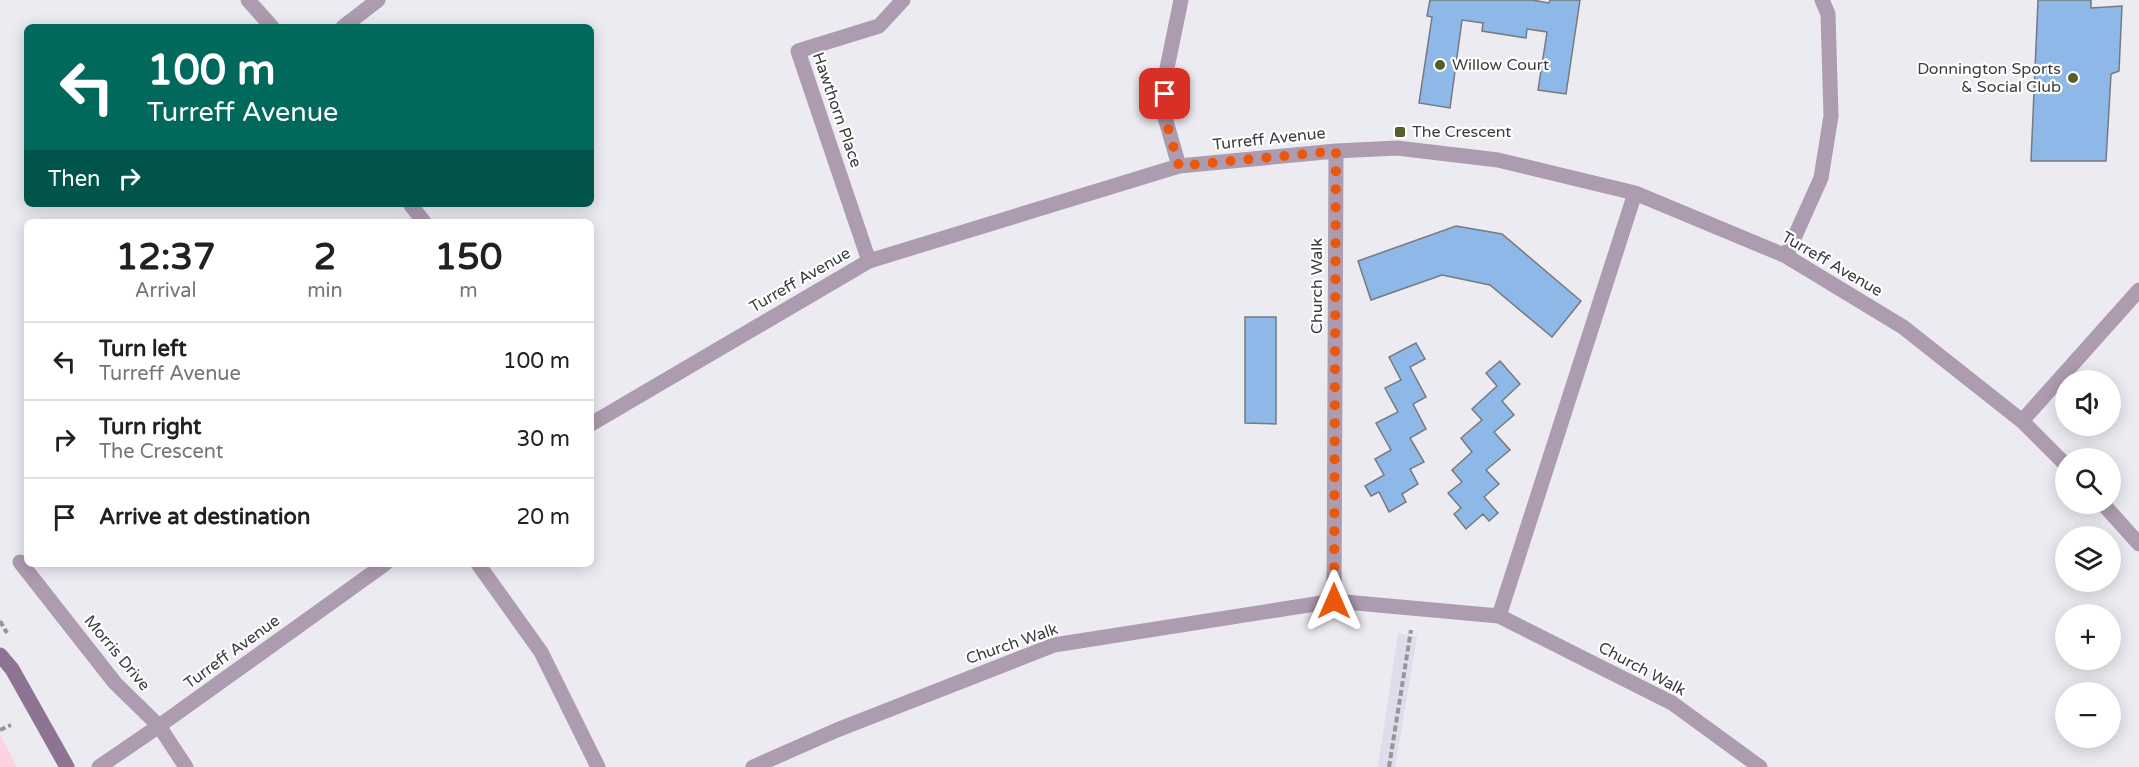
<!DOCTYPE html>
<html lang="en">
<head>
<meta charset="utf-8">
<style>
	:root { --surface:#fff; --page:#f2f2f2; --text:#202124; --muted:#757577; --line:#e0e0e0 }
	body { margin:0; font-family:"Varela Round",sans-serif; background:var(--page); color:var(--text); height:100vh; display:flex; flex-direction:column; font-size:22px; white-space:nowrap }
	* { box-sizing:border-box; margin:0 }
	p { font-size:20px; color:var(--muted) }
	.icon { flex:none; width:33px; height:33px; fill:none; stroke:currentColor; stroke-width:2; stroke-linecap:round; stroke-linejoin:round }
	.map { position:relative; flex:1; overflow:hidden }
	.details { position:absolute; left:24px; top:219px; width:570px; height:348px; display:flex; flex-direction:column; background:var(--surface); border-radius:9px; box-shadow:0 3px 15px #0003 }
	.details>* { flex:none }
	.top-card { position:absolute; left:24px; top:24px; width:570px; height:183px; border-radius:9px; box-shadow:0 3px 15px #0003; background:#00695c; color:#fff; overflow:hidden }
	.buttons { position:absolute; left:2055px; top:370px; display:grid; gap:12px }
	.buttons a { display:grid; place-items:center; width:66px; height:66px; border-radius:50%; background:var(--surface); box-shadow:0 3px 15px #0003; font-size:30px }
	.pin { position:absolute; display:grid; place-items:center; width:51px; height:51px; color:#fff; margin:-26px; border-radius:12px; box-shadow:0 3px 9px #0006 }
	.me { position:absolute; width:66px; margin:-33px; rotate:0deg; stroke-linejoin:round; filter:drop-shadow(0 0 4px #0008) }
	.turn { display:flex; align-items:center; gap:21px; height:126px; padding:0 24px; font-size:27px }
	.turn .icon { width:78px; height:78px; stroke-width:2.5 }
	.turn b { display:block; font-size:42px; line-height:51px }
	.then { display:flex; align-items:center; height:57px; padding:0 24px; background:#0003; gap:12px; font-size:22px }
	.eta { display:flex; justify-content:space-evenly; align-items:center; height:102px; text-align:center }
	.eta b { font-size:36px; font-weight:700; line-height:42px }
	ul { padding:0; list-style:none }
	li { display:flex; align-items:center; gap:18px; height:78px; padding:0 24px; border-top:2px solid var(--line) }
	li div { flex:1 }
	li b { display:block; font-size:22px }
	li em { font-style:normal }
	.map>svg:first-child { display:block }
	.built { fill:#ddddeb }
	.green { fill:#fad2e0 }
	.building { fill:#8db8e7; stroke:#767a7f; stroke-width:1.5 }
	.lines { fill:none; stroke-linecap:round; stroke-linejoin:round }
	.path { stroke:#96969a; stroke-width:4; stroke-dasharray:6 3; stroke-linecap:butt }
	.lane { stroke:#ad9bb0; stroke-width:15 }
	.street { stroke:#ad9bb0; stroke-width:15 }
	.secondary { stroke:#8e7493; stroke-width:15 }
	.route { stroke:#ea580c; stroke-width:10; stroke-dasharray:0 18 }
	.poi-dot { fill:#575d2b; stroke:#fff; stroke-width:2 }
	.labels { text-anchor:middle; dominant-baseline:central; stroke-width:4.5; stroke-linejoin:round; paint-order:stroke }
	.poi-label { font-size:16px; fill:#3c3c3e; stroke:#fff; text-anchor:start }
	.street-label { font-size:16px; fill:#3c3c3e; stroke:#fff }
</style>
</head>
<body>
<div class="map">
<svg width="2139" height="767" viewBox="0 0 2139 767">
	<rect width="100%" height="100%" fill="#ebebf1"/>
	<path class="built" d="M1398,633L1417,637L1395,767H1378Z"/>
	<path class="green" d="M0,734L17,767H0Z"/>
	<path class="building" d="M1430,0H1532L1549,3L1550,0H1580L1566,94L1538,90L1547,32L1527,29L1526,38L1482,31L1483,23L1462,20L1450,108L1419,103L1432,17L1427,16Z
		M2038,0H2091V8L2122,6L2119,71L2111,74L2106,161H2031Z
		M1456,226L1502,234L1581,301L1552,337L1490,285L1442,275L1371,300L1358,261Z
		M1245,317H1276V424L1245,423Z
		M1416,343L1425,359L1410,367L1426,397L1413,404L1426,429L1410,438L1424,462L1410,469L1418,484L1402,494L1406,502L1389,512L1379,492L1371,496L1365,486L1384,475L1375,459L1391,450L1376,423L1398,412L1385,388L1401,380L1389,357Z
		M1500,361L1520,384L1502,401L1514,415L1494,432L1510,450L1486,470L1499,484L1484,497L1498,513L1489,521L1483,514L1466,529L1454,514L1461,508L1448,493L1462,482L1452,470L1472,452L1461,438L1482,420L1472,409L1497,386L1486,373Z"/>
	<g class="lines">
		<path class="path" d="M0,621L7,633
			M0,730L11,725
			M1389,767L1411,630"/>
		<path class="lane" d="M2022,421L2139,290"/>
		<path class="street" d="M248,0L272,27
			M343,27L378,0
			M1336,151L1334,601L1499,616
			M1179,166L1164,114L1166,73L1181,0
			M1635,193L1499,616L1672,703L1760,767
			M410,204L424,222
			M1786,256L1821,178L1831,116L1828,14L1822,0
			M869,261L798,51L879,26L903,0
			M591,424L869,261L1179,166L1336,151L1397,148L1498,160L1635,193L1786,256L1903,327L2022,421L2066,465
			M2103,504L2139,544
			M20,562L115,683L159,726L186,767
			M478,564L541,652L598,767
			M99,767L159,726L385,564
			M753,767L837,730L1054,645L1334,601"/>
		<path class="secondary" d="M0,655L12,669L67,767"/>
	</g>
	<g class="lines">
		<path class="route" d="M1165,94L1164,114L1179,166L1336,151L1334,601"/>
	</g>
	<g class="poi-dot">
		<circle cx="1440" cy="65" r="6"/>
		<circle cx="2073" cy="78" r="6"/>
		<rect x="1394" y="126" width="12" height="12" rx="3"/>
	</g>
	<g class="labels">
		<g class="poi-label">
			<text x="1452" y="65">Willow Court</text>
			<text x="2061" y="69" text-anchor="end">Donnington Sports<tspan x="2061" dy="18">&amp; Social Club</tspan></text>
			<text x="1412" y="132">The Crescent</text>
		</g>
		<g class="street-label">
			<text transform="translate(837 110) rotate(71)">Hawthorn Place</text>
			<text transform="translate(1269 139) rotate(-6)">Turreff Avenue</text>
			<text transform="translate(1832 264) rotate(30)">Turreff Avenue</text>
			<text transform="translate(800 280) rotate(-30)">Turreff Avenue</text>
			<text transform="translate(1317 286) rotate(-90)">Church Walk</text>
			<text transform="translate(1012 644) rotate(-19)">Church Walk</text>
			<text transform="translate(232 652) rotate(-36)">Turreff Avenue</text>
			<text transform="translate(117 653) rotate(50)">Morris Drive</text>
			<text transform="translate(1642 669) rotate(28)">Church Walk</text>
		</g>
	</g>
</svg>
<div class="buttons">
<a><svg class="icon" aria-label="sound" viewBox="0 0 24 24"><path d="M4 9h4l5-4v14l-5-4H4zM17 9q2 3 0 6"/></svg></a>
<a><svg class="icon" aria-label="search" viewBox="0 0 24 24"><circle cx="10" cy="10" r="6"/><path d="M15 15l6 6"/></svg></a>
<a><svg class="icon" aria-label="layers" viewBox="0 0 24 24"><path d="M12 4l9 5-9 5-9-5zM3 14l9 5 9-5"/></svg></a>
<a>+</a>
<a>−</a>
</div>
<div class="pin" style="left:1165px;top:94px;background:#d93025"><svg class="icon" aria-label="arrive" viewBox="0 0 24 24"><path d="M6 21V4h12l-3 4 3 4H6"/></svg></div>
<svg class="me" style="left:1334px;top:601px" viewBox="-20 -20 40 40"><path d="M0-17L14 15 0 8-14 15z" fill="#ea580c" stroke="#fff" stroke-width="4"/></svg>
<div class="top-card">
<div class="turn"><svg class="icon" aria-label="left" viewBox="0 0 24 24"><path d="M17 20v-9H6M10 6l-5 5 5 5"/></svg><div><b>100 m</b>Turreff Avenue</div></div>
<div class="then">Then<svg class="icon" aria-label="right" viewBox="0 0 24 24"><path d="M7 20v-9h11M14 6l5 5-5 5"/></svg></div>
</div>
<section class="details">
<div class="eta">
<div><b>12:37</b><p>Arrival</p></div>
<div><b>2</b><p>min</p></div>
<div><b>150</b><p>m</p></div>
</div>
<ul>
<li><svg class="icon" aria-label="left" viewBox="0 0 24 24"><path d="M17 20v-9H6M10 6l-5 5 5 5"/></svg><div><b>Turn left</b><p>Turreff Avenue</p></div><em>100 m</em></li>
<li><svg class="icon" aria-label="right" viewBox="0 0 24 24"><path d="M7 20v-9h11M14 6l5 5-5 5"/></svg><div><b>Turn right</b><p>The Crescent</p></div><em>30 m</em></li>
<li><svg class="icon" aria-label="arrive" viewBox="0 0 24 24"><path d="M6 21V4h12l-3 4 3 4H6"/></svg><div><b>Arrive at destination</b></div><em>20 m</em></li>
</ul>
</section>
</div>
</body>
</html>
